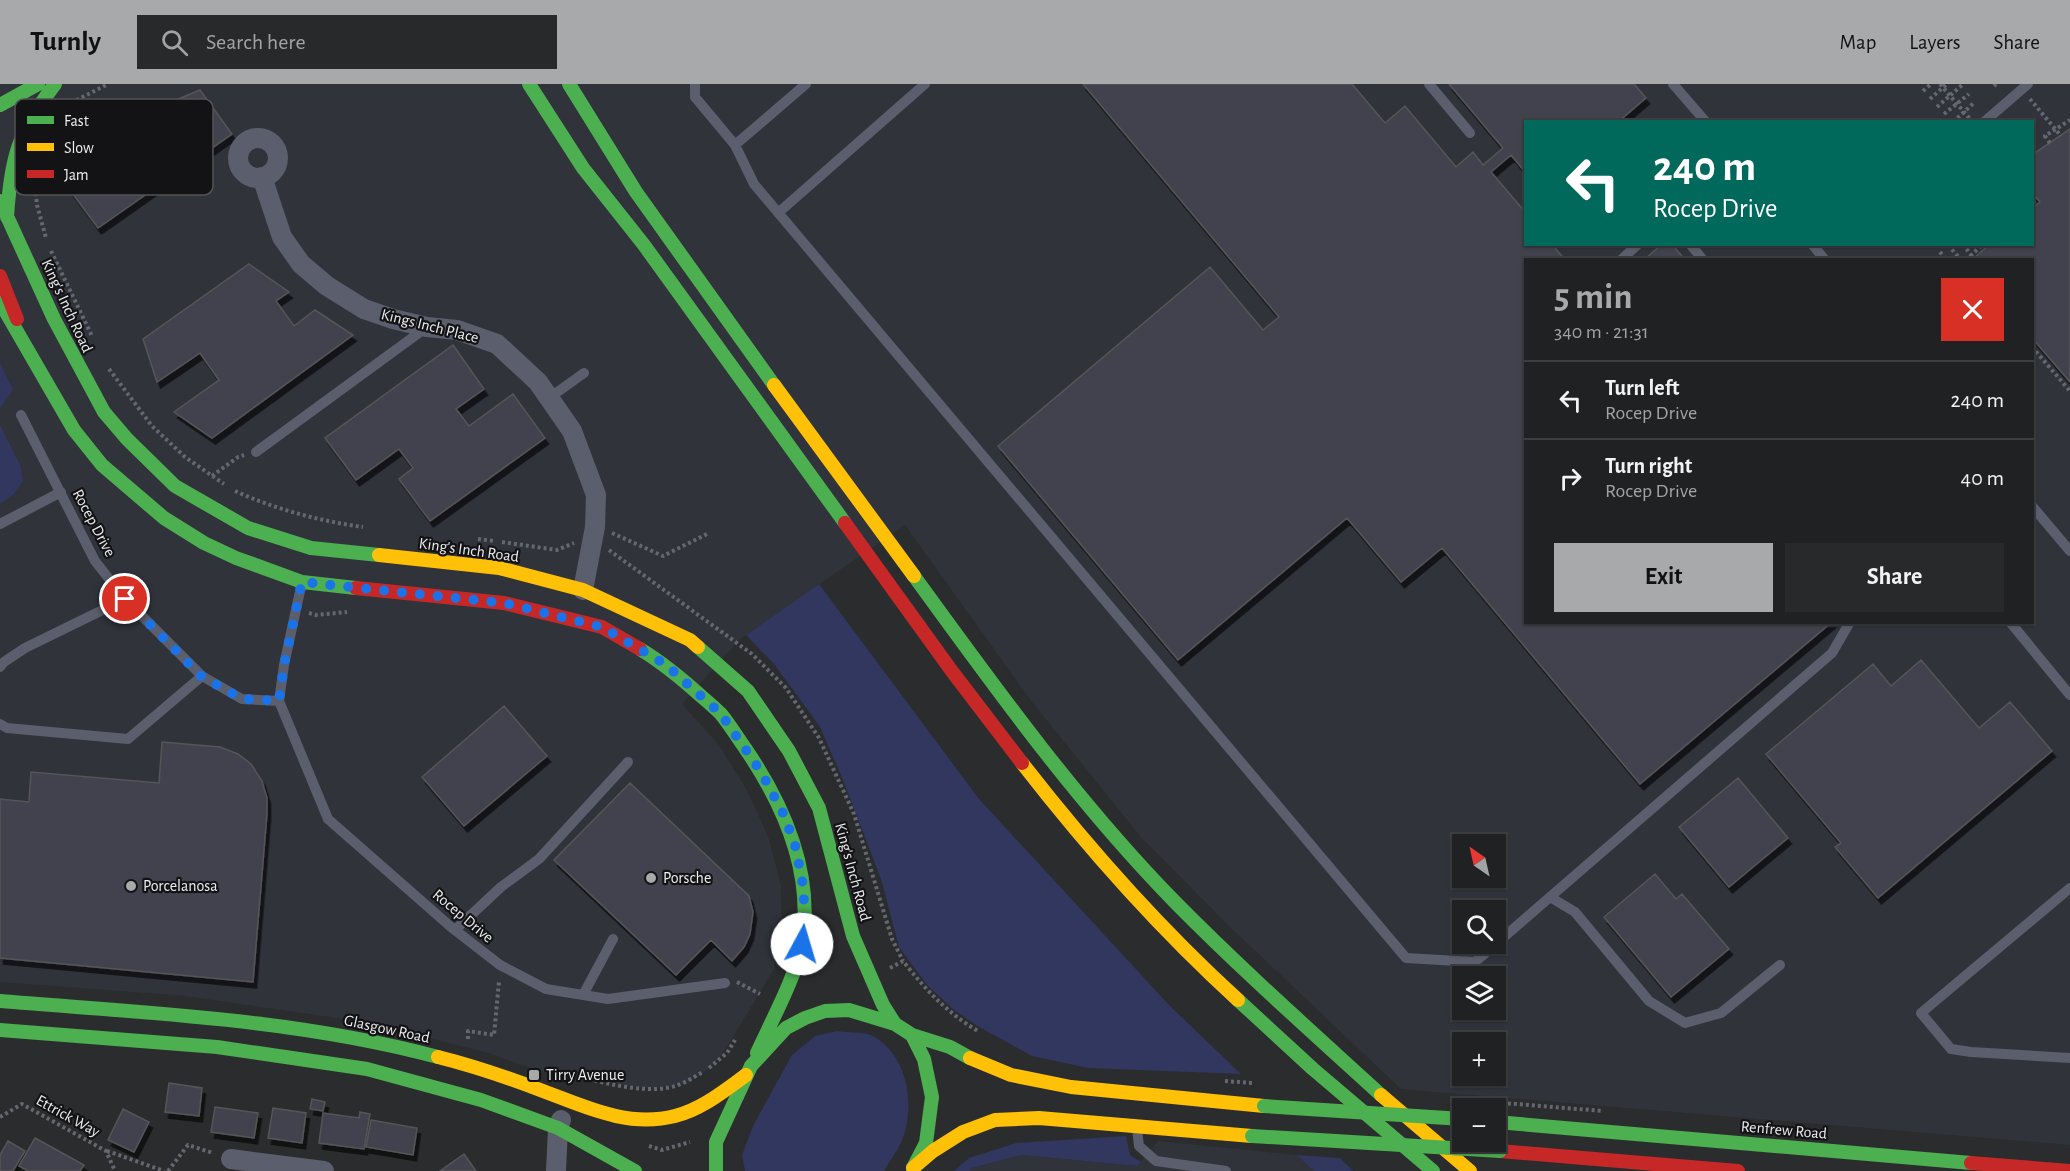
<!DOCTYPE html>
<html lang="en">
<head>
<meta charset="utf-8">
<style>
	:root { --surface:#202122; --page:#28292a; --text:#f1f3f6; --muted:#a2a3a5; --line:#3d3e40; --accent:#a8a9ab }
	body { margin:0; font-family:"Alegreya Sans",sans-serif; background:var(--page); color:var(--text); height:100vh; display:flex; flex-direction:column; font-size:22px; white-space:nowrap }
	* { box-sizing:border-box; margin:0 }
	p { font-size:20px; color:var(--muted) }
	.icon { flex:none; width:33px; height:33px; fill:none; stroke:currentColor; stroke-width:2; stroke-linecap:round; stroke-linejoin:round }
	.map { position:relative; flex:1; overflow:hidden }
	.side { position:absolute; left:1524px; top:174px; width:510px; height:366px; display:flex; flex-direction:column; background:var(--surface); border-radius:0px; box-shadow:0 2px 4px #0004,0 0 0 2px var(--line) }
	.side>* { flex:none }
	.banner { position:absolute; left:1524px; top:36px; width:510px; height:126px; border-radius:0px; box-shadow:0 2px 4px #0004,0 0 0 2px var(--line); background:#00695c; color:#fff; overflow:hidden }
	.needle { width:39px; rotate:326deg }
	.fabs { position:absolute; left:1452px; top:750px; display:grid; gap:12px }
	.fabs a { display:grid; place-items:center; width:54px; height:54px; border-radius:0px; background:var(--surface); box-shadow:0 2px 4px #0004,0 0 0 2px var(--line); font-size:30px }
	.pin { position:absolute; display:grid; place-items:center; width:51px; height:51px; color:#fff; margin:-26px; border:3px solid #fff; border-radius:50%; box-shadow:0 2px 6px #0007 }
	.me { position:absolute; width:66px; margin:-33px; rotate:6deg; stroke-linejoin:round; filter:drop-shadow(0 0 4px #0008) }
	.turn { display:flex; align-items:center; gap:21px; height:126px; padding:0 30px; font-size:27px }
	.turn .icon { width:78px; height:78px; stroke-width:2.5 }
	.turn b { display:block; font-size:42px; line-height:51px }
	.round { display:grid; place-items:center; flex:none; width:63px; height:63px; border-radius:0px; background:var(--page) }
	.overview { display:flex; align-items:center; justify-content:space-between; height:102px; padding:0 30px }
	h1 { font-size:36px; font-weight:700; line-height:45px; color:var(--accent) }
	.action { display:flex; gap:12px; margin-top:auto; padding:12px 30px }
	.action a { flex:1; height:69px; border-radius:0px; background:var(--accent); color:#111; font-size:24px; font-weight:700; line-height:69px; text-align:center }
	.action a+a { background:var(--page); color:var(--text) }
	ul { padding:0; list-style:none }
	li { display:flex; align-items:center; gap:18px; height:78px; padding:0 30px; border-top:2px solid var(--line) }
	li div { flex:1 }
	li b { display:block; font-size:22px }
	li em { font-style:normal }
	header { display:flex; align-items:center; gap:36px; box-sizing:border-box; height:84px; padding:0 30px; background:var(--accent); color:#111 }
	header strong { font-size:28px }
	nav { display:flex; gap:33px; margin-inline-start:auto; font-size:21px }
	.search { width:420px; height:54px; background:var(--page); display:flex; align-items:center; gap:15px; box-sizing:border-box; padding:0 21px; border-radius:0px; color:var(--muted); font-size:22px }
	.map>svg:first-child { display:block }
	.built { fill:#31333b; fill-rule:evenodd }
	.green { fill:#31375f }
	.building { fill:#424350; stroke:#555556; stroke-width:1.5; filter:url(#shadow) }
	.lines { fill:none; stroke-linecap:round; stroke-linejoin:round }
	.path { stroke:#656770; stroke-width:4; stroke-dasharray:3 3; stroke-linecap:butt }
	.lane { stroke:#5b5e6c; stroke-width:10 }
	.street { stroke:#5b5e6c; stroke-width:20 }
	.fast { stroke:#4caf50; stroke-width:14 }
	.slow { stroke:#ffc107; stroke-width:14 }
	.jam { stroke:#c62828; stroke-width:14 }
	.path-bridge { stroke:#656770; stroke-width:4; stroke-dasharray:3 3; stroke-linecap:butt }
	.fast-bridge { stroke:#4caf50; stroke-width:14 }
	.route { stroke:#1a73e8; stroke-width:10; stroke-dasharray:0 18 }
	.poi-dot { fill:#a8a9ab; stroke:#131315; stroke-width:2 }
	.labels { text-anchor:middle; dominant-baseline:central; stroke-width:4.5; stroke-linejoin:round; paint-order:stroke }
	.street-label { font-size:16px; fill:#ecedef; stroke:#131315 }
	.poi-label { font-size:16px; fill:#ecedef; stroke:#131315; text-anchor:start }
	.key { fill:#131315; stroke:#545456; stroke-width:1.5 }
	.key-label { font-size:16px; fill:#ecedef }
</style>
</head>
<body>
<header>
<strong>Turnly</strong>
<div class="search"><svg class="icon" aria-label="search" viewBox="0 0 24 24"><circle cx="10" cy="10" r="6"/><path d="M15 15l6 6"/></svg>Search here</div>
<nav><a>Map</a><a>Layers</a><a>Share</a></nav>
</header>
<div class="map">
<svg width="2070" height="1087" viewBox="0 0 2070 1087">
	<defs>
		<filter id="shadow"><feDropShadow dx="3.5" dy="6" stdDeviation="0" flood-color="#0009"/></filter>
	</defs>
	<rect width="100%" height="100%" fill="#2b2c2d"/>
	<path class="built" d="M0,0H2070V1061L1401,1005L1229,842L1140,752L1032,618L905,441L740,555L682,620L719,661L747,706L769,755L781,802L782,844L774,885L725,966L712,982L698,993L680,1001L646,1004L578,992L551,991L485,968L365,938L186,912L0,898ZM1526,38H2032V160H1526ZM1526,176H2032V538H1526ZM1462,760H1496V794H1462ZM1462,826H1496V860H1462ZM1462,892H1496V926H1462ZM1462,958H1496V992H1462Z
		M1158,1057L1296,1071L1314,1087H970L972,1084L1022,1071L1137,1082Z"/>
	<path class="green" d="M0,279L13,306L0,324Z
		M0,341L21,383L23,397L14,410L0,420Z
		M819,500L979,715L1169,921L1241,990L1088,984L1032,972L979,943L954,926L927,901L899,863L881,795L843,696L820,643L774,580L746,551Z
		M837,947C847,949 864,947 873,952C909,972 916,1025 901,1059C896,1069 889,1078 884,1087H745L742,1071L753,1042L792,971L815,952Z
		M1126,1052L1130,1071L1141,1078L1137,1082L1022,1071L972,1084L970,1087H954L969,1074L1016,1059Z
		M1296,1071L1340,1074L1353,1087H1314Z"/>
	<path class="building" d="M1083,0H1352L1385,39L1405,22L1456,83L1473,68L1483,81L1503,64L1449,0H1634L1646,14L1618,38H1526V89L1511,71L1491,88L1526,129V160H1552L1565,176H1526V538H1832L1640,700L1442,464L1401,498L1347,434L1178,576L998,362L1210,183L1263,246L1279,233Z
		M200,6L232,50L98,144L70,106L143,30Z
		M2070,45V298L2032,254V176H1972L1990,160H2032V125L2040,118L2032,109V71Z
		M1662,160H1672L1685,176H1644Z
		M249,180L289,208L276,217L294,242L315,226L353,251L212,354L174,328L219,296L200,269L157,298L143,255Z
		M453,261L484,305L456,325L469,342L513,310L545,354L430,437L399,395L413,384L399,365L356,396L325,354Z
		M1921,576L1979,644L2010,618L2052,667L1878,814L1835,763L1841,759L1766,670L1873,580L1891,602Z
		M504,622L547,672L464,742L422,693Z
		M162,658L220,663L238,670L251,680L262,697L267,714V730L253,898L0,874V715L29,718L31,688L159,699Z
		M1738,694L1788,754L1729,803L1679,743Z
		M630,699L749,812L753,828L750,850L744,863L732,877L711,856L676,891L554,776Z
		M1655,790L1676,815L1682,810L1729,865L1671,913L1604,833Z
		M169,999L202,1004L199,1032L165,1028Z
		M312,1015L325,1018L323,1027L310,1025Z
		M215,1023L258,1029L254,1054L211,1048Z
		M273,1024L306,1029L302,1059L268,1054Z
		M123,1025L149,1038L134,1068L108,1056Z
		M360,1028L370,1030L364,1065L319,1059L323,1029L359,1034Z
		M371,1036L417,1044L413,1071L366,1063Z
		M35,1054L84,1081L80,1087H28L19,1082Z
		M8,1057L25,1067L13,1087H0V1071Z
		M464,1070L476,1087H440Z"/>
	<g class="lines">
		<path class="path" d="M1940,0L1970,35
			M1994,2L1996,0
			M1923,7L1931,0
			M1930,15L1947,0
			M2030,15L2061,52
			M71,19L108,0
			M1937,23L1962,1
			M1944,30L1969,10
			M1953,38L1975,18
			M2050,59L2045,52L2070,36
			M35,103L37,121L46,154
			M2032,114L2035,117L2032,119
			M1963,160L1971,171
			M1948,161L1961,176
			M51,167L92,252
			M1940,168L1946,176
			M1966,176L1983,160
			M2032,263L2070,307
			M109,285L152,342L185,373L224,400
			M212,392L238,373L244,371
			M235,407C275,425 319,437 363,443
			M612,449L663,472L709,449
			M478,455L494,457
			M502,458L557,466L574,459
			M609,466L752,570L786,604L819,654L854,730L892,855L903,877
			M309,529L316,531L347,528
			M890,884L903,877C925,905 947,929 978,947
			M737,898L760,910
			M468,955V947L494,951L499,897
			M709,984L727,969L735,956
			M583,994C610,1000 651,1011 678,1001C687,998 695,992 703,988
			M0,1033L22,1020L106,1067L115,1087
			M649,1062L662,1066L690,1058
			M107,1067L164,1087
			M168,1087L188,1061L213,1069"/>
		<path class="lane" d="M695,0V13L735,61
			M806,0L735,61L754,100L1406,874L1475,878L1550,813L1575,828L1649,917L1685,939L1721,929L1780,881
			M1429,0L1470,49
			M1673,0L1706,38
			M1984,38L2028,0
			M778,129L925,0
			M1690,160L1703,176
			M1812,160L1825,176
			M1621,176L1638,160
			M549,314L584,289
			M21,331L95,477L125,515L202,592L242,615L279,617L328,735L451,843L500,881L546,905L608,915L725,899
			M256,368L427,243
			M2032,422L2070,467
			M0,440L61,408
			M2010,538L2070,611
			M0,583L4,578L25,564L125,515
			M279,617L284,581L302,498
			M0,640L7,644L128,655L202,592
			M2070,804L1921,929L1951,965L1971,968L2070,974
			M1550,813L1832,569L1850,538
			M455,846L501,803L539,775L628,678
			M583,911L613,855
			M1137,1045L1139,1062L1156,1077L1226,1087"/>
		<path class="street" d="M238 74a20 20 0 1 1 40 0a20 20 0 1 1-40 0Z
			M262,93L282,153L301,180L327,202L364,225L393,235L427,243L457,246L497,260L538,298L572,347L596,411L595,443L583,506
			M231,1075L324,1087
			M556,1087L558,1044L561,1036"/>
		<path class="fast" d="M529,0L583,84L644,161L845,439
			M569,0L636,108L774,301
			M0,21L38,0
			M0,117L54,235L104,328L127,355L175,402L248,444L311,464L379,471
			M7,133C11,72 18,49 55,0
			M0,218L74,346L102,381L164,434L204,459L236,474L302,498L356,504
			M914,492C996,605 1078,719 1175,818C1241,885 1312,948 1381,1011
			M698,563L748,607L789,667L819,724L853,852L883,921L895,940
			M640,565C663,579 681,594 701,612C708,618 715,624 721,630C730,641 737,653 745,664C784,721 814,789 802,860C796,892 771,938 757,969
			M1238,916L1313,985L1433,1087
			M0,917C147,929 296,935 438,973
			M0,946L217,963L367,985L481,1016L558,1044L635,1087
			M912,951L924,975L932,1013L926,1059L913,1084
			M1496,1038L1971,1079
			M716,1087V1058L751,982L786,944L805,934L825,927L849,926L895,940L912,951L950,963L970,974"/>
		<path class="slow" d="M774,301L914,492
			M379,471L499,484L583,506L690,556L698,563
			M1022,679C1088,764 1159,844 1238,916
			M438,973C474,982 509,994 543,1007C586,1023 628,1044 675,1032C702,1025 724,1007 746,991
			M970,974L1011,991L1071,1003L1264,1022
			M1381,1011L1470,1087
			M913,1084L933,1067L963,1048L995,1036L1039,1034L1252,1052"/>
		<path class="jam" d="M0,192L17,235
			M845,439L951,586L1022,679
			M356,504L504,519L602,543L640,565
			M1500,1067L1738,1087
			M1971,1079L2070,1087"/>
		<path class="path-bridge" d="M1225,997L1253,999
			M1478,1017L1603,1027"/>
		<path class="fast-bridge" d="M1264,1022L1462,1035
			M1252,1052L1500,1067"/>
	</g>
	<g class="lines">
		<path class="route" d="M125,515L201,592L242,615L279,617L284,581L302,498L504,519L602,543L665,580L721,630L761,688L784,731L795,761L802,795L805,829L802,860"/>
	</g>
	<g class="poi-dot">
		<circle cx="651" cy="794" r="6"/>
		<circle cx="131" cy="802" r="6"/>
		<rect x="528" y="985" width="12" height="12" rx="3"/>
	</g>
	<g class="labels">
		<g class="street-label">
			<text transform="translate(67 222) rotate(65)">King's Inch Road</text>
			<text transform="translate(430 242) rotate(14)">Kings Inch Place</text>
			<text transform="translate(94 439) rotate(62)">Rocep Drive</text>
			<text transform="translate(469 466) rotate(8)">King's Inch Road</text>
			<text transform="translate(853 788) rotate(75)">King's Inch Road</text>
			<text transform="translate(463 832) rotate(40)">Rocep Drive</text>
			<text transform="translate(387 945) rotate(12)">Glasgow Road</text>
			<text transform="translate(68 1032) rotate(29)">Ettrick Way</text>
			<text transform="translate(1784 1046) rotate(5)">Renfrew Road</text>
		</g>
		<g class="poi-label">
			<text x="663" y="794">Porsche</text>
			<text x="143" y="802">Porcelanosa</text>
			<text x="546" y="991">Tirry Avenue</text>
		</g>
	</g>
	<rect x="15" y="15" width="198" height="96" rx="9" class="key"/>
	<rect x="27" y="32" width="27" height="8" fill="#4caf50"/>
	<rect x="27" y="59" width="27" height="8" fill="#ffc107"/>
	<rect x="27" y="86" width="27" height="8" fill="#c62828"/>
	<g class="key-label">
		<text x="64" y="42">Fast</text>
		<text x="64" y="69">Slow</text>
		<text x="64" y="96">Jam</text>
	</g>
</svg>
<div class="fabs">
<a><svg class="needle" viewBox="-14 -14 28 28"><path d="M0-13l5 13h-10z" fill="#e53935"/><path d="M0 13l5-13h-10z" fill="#a2a3a5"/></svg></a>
<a><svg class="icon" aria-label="search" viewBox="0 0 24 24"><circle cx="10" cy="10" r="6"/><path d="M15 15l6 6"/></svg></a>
<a><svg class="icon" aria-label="layers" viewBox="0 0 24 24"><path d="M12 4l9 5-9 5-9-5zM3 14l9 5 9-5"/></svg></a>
<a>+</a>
<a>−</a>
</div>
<div class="pin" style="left:125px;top:515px;background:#d93025"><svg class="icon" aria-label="arrive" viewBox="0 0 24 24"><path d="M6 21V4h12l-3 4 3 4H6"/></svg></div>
<svg class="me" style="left:802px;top:860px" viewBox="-20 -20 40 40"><circle r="19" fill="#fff"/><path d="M0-13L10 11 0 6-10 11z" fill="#1a73e8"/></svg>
<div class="banner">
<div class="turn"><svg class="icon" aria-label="left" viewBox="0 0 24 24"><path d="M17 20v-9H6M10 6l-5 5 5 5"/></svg><div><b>240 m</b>Rocep Drive</div></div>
</div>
<section class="side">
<div class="overview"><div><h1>5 min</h1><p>340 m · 21:31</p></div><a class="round" style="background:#d93025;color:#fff"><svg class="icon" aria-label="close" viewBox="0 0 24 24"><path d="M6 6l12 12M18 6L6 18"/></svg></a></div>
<ul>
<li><svg class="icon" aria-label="left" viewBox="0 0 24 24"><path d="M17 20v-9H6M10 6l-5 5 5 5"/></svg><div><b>Turn left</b><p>Rocep Drive</p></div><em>240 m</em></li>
<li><svg class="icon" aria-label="right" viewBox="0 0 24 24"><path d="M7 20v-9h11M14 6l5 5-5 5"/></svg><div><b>Turn right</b><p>Rocep Drive</p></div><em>40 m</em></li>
</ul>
<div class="action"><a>Exit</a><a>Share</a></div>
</section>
</div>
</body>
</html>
